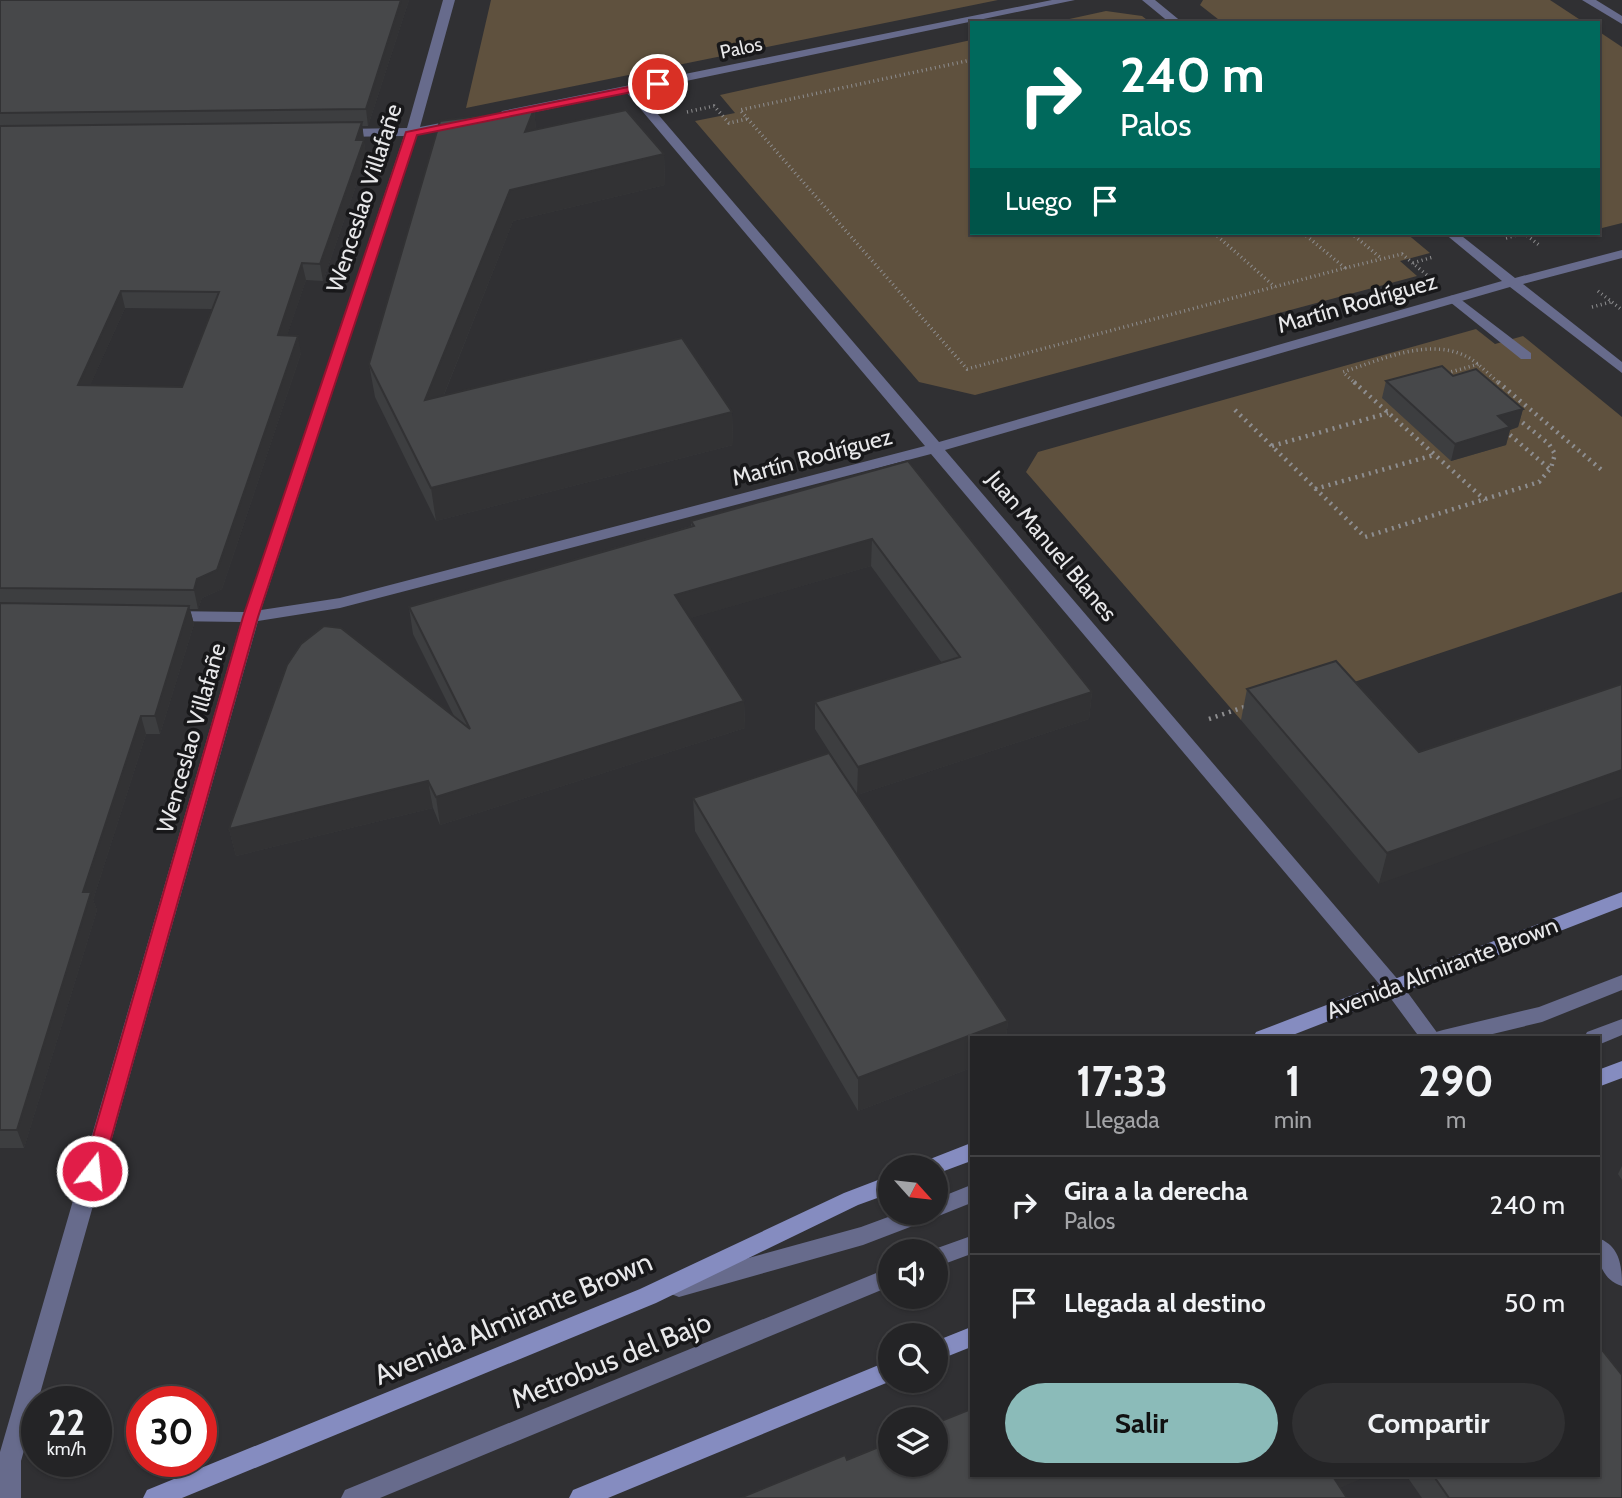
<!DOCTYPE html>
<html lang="es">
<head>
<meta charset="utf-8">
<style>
	:root { --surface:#242426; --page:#303032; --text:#f1f3f6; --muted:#a3a4a7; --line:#414143; --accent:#8bbbb9 }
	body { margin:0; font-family:Cabin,sans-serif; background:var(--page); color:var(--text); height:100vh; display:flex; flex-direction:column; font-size:26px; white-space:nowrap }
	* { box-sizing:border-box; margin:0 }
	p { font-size:23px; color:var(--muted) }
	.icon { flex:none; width:38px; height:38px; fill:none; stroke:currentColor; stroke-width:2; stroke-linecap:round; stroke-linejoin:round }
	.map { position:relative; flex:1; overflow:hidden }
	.sheet { position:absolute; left:970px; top:1036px; width:630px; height:441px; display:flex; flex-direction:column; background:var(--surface); border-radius:0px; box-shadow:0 2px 5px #0004,0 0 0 2px var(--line) }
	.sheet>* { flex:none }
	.top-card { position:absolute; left:970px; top:21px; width:630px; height:214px; border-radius:0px; box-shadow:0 2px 5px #0004,0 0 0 2px var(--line); background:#00695c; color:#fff; overflow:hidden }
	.needle { width:46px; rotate:117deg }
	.tools { position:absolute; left:878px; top:1155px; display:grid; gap:14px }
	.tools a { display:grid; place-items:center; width:70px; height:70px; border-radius:50%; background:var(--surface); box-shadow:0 2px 5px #0004,0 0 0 2px var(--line); font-size:35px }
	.speed { position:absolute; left:21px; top:1386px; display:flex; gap:14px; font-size:35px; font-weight:700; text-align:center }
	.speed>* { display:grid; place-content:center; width:91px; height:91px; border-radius:50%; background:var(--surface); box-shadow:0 2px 5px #0004,0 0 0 2px var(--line); line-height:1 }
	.speed small { font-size:18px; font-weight:400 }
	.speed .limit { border:10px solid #d22; background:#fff; color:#111 }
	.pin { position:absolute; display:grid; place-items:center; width:60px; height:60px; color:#fff; margin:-30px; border:4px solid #fff; border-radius:50%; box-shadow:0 2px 7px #0007 }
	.me { position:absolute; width:77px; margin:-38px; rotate:16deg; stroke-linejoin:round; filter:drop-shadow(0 0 5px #0008) }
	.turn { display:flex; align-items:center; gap:24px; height:147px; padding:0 35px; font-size:32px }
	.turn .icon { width:91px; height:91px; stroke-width:2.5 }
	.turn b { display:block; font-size:49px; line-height:60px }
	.then { display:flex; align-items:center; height:66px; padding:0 35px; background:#0003; gap:14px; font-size:26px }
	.eta { display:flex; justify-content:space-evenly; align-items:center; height:119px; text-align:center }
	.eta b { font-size:42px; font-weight:700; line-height:49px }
	.button { display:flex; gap:14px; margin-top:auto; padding:14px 35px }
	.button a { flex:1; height:80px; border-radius:42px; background:var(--accent); color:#111; font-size:28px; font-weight:700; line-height:80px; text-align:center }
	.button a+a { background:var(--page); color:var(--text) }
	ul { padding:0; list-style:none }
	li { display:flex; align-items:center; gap:21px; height:98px; padding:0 35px; border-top:2px solid var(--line) }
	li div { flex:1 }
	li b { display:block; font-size:26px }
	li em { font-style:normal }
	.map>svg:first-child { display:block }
	.green { fill:#5f513e }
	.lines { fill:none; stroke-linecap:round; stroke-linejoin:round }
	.path-far2 { stroke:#8e8e90; stroke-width:3.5; stroke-dasharray:1 3.5; stroke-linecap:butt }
	.path-far1 { stroke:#8e8e90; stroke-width:4.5; stroke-dasharray:2 5; stroke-linecap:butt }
	.path { stroke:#8e8e90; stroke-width:5; stroke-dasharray:2 6; stroke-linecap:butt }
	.lane { fill:#676b8c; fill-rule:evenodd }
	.street { fill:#676b8c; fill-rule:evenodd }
	.secondary { fill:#858cc0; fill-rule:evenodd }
	.wall { fill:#3d3e40; fill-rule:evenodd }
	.shaded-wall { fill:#323234 }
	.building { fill:#47484a; stroke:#323234; stroke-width:2; fill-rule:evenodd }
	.route { fill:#e11d48; stroke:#92132f; stroke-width:2 }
	.labels { text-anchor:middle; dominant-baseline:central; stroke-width:7; stroke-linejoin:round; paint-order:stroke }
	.far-street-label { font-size:19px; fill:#e8e8ea; stroke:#18181a }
	.street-label { font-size:23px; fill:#e8e8ea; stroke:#18181a }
	.near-street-label { font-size:28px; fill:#e8e8ea; stroke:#18181a }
</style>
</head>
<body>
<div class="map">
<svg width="1622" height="1498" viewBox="0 0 1622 1498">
	<rect width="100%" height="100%" fill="#303033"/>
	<path class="green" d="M491,0H998L466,108Z
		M1203,0H1550L1585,23H1223L1200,5Z
		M1106,11L1142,16L1151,23H1051Z
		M1598,31L1622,47V223L1598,229Z
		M971,40V233H1406L1430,253L1400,261L1417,276L975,395L919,382L695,121L735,113L720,95Z
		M1476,329L1495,344L1523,336L1622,417V592L1241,720L1026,472L1038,452Z"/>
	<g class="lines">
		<path class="path-far2" d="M971,60L740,110L967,369L1345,268L1303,233
			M687,112L714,106L729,123L747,119
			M1214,233L1275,287
			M1351,233L1382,259
			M1506,238L1524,233L1539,245
			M1413,263L1433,257
			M1345,268L1402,254L1428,276
			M1598,291L1622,310
			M1592,307L1611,302
			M1447,373L1479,364
			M1356,384L1343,372C1381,360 1432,335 1471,359C1481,366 1491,376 1500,384"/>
		<path class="path-far1" d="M1354,382L1485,500
			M1498,382L1604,472
			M1235,410L1365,537L1539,482L1551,468L1555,454L1549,444L1517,418
			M1510,435L1552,471
			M1272,446L1388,413
			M1315,489L1434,455
			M1209,719L1247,706"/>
		<path class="path" d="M138,1445L142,1457"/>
		<path class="lane" d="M1455,295L1531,353V359H1521L1450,302V296Z
			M1622,975V990L1542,1022L1476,1038H1433L1436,1032L1443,1030L1539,1007Z
			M1622,1019V1035L1598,1045V1038H1584L1587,1032Z
			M971,1185V1203L936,1217L932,1216L931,1219L863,1245L679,1297L671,1294L668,1287L671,1280L679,1277L861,1227L899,1213H936V1199Z
			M971,1236V1254L936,1267V1251H929Z
			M891,1267V1286L380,1498H341L345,1490Z"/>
		<path class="street" d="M443,0H455L420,127L461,119L467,123L461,127L417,135L261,610L340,598L925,446L627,93L506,118L500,114L502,111L1052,0H1075L638,91L939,442L1502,281L1444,233H1458L1515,278L1622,250V258L1523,284L1622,362V373L1510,287L945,450L1400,982L1441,1038H1420L1386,992L931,454L340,608L258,621L21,1461V1498H0V1452L241,622L168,621L160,616L168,611L245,612L404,136L339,137L333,133L339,129L407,128Z
			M1142,0H1155L1183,23H1170Z
			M1582,0H1596L1622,16V24Z
			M1598,1238C1620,1246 1622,1266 1622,1286C1600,1279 1597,1258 1598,1238Z"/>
		<path class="secondary" d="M1622,892V907L1285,1038H1253L1256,1032Z
			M1622,1061V1078L1598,1087V1070Z
			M971,1143V1161L936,1174V1167H922L925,1161Z
			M891,1175V1193L858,1205L656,1303L182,1498H143L147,1490L640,1289L844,1193Z
			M971,1327V1347L936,1361V1341Z
			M891,1360V1381L608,1498H569L573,1490Z"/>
	</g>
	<path class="wall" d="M0,0H409L368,126H362L366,157L323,281L306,280L287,335L301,353L222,589L202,598L198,609H190L194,624L160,734H146L93,900L97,910L24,1148H0ZM125,308L212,309L182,387L90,385Z
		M534,109L536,130L664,154L665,185L513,221L444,395L732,412L733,445L436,521L375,397L369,364Z
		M1453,376L1523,409L1518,427L1510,430L1506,445L1451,461L1382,398L1386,381Z
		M908,461L1092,692L1089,719L857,795L815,729V702L942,663L871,566L690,618L744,701L745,728L440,825L433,808L236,856L229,829L454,716L413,634L409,607L691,526V521Z
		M1247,689L1419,752L1379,884L1241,720Z
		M693,798L1008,1021L1006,1038H971V1068L858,1111L695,831Z
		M1622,1166V1180L1618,1174Z
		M1406,1475H1598L1622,1498H1422Z"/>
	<path class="shaded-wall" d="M401,0H409L368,126L366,109Z
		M534,109L537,139L525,132Z
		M362,122L366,157L323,281L320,264Z
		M664,154L665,185L513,221L429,432L425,400L510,190Z
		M302,263L306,280L281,353L278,335Z
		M121,291L125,308L82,403L78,385Z
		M298,336L301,353L222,589L202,598L198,609L194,590L197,579Z
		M1523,409L1518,427L1510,430L1506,445L1451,461L1455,444L1498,416Z
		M732,412L733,445L436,521L431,488Z
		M872,539L871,566L677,622L675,595Z
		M189,606L194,624L160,734L155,716Z
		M1092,692L1089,719L857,795L858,767Z
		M744,701L745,728L440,825L436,797Z
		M141,716L146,734L93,900L97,910L24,1148L17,1130L83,892Z
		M1622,770V797L1379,884L1387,853Z
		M428,781L433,808L236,856L229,829Z
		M1008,1021L1006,1038H971V1068L858,1111V1078Z
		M1329,1475H1370L1322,1496Z"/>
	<path class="building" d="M0,0H401L366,109L0,113Z
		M534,109L525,132L626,110L664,154L510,190L425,400L682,338L732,412L431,488L369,364L440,121Z
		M362,122L356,140H364L320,264L302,263L278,335L298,336L217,570L197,579L194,590L0,588V126ZM121,291L219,292L182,387L78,385Z
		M1442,366L1453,376L1476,369L1523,409L1498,416L1510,427L1455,444L1386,381Z
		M908,461L1092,692L858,767L815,702L960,657L872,539L675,595L744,701L436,797L428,781L229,829L287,665L301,644L324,626L341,628L470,729L409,607L694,526L691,521Z
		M0,603L189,606L155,716H141L83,892H91L17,1130H0Z
		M1336,661L1419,752L1622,684V770L1387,853L1247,689Z
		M829,753L1008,1021L858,1078L693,798Z
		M1598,1345L1622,1375V1498H1449L1433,1475H1598Z
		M971,1409V1475H1332L1347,1498H740L845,1455L847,1460L891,1442V1465H936V1423Z"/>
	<path class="route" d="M658,81L662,82V86L417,135L258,617L102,1171L99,1177H85L83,1171L243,617L406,132Z"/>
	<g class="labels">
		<g class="far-street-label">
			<text transform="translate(741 48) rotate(-12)">Palos</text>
		</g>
		<g class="street-label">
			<text transform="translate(364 198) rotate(-72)">Wenceslao Villafañe</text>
			<text transform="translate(1357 303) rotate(-16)">Martín Rodríguez</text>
			<text transform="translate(812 457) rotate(-15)">Martín Rodríguez</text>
			<text transform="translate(1052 546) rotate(50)">Juan Manuel Blanes</text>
			<text transform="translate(191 738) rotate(-74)">Wenceslao Villafañe</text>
			<text transform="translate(1442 968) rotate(-21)">Avenida Almirante Brown</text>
		</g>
		<g class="near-street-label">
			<text transform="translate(513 1318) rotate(-23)">Avenida Almirante Brown</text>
			<text transform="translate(611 1360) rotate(-22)">Metrobus del Bajo</text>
		</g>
	</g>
</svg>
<div class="tools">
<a><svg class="needle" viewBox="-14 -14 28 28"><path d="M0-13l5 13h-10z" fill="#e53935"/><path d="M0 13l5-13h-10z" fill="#a3a4a7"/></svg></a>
<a><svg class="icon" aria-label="sound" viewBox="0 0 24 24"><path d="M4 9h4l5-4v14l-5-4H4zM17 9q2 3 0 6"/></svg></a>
<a><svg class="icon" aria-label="search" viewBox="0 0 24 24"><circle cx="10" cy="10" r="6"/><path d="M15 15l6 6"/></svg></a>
<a><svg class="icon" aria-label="layers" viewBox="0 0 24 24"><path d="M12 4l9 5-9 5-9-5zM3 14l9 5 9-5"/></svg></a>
</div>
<div class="speed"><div>22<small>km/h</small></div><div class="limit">30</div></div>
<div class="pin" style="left:658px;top:84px;background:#d93025"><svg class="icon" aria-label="arrive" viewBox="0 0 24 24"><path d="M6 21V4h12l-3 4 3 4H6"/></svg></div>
<svg class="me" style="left:92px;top:1171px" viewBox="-20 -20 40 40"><circle r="17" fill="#e11d48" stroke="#fff" stroke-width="3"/><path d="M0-11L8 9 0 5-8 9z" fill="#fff"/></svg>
<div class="top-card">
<div class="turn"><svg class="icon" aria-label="right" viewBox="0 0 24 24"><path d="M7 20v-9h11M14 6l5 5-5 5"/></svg><div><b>240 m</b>Palos</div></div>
<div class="then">Luego<svg class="icon" aria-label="arrive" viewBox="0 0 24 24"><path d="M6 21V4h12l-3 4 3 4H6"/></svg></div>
</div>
<section class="sheet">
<div class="eta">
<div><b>17:33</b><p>Llegada</p></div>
<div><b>1</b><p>min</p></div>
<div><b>290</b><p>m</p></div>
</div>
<ul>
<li><svg class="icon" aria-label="right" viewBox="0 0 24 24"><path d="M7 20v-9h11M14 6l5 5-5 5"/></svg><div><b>Gira a la derecha</b><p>Palos</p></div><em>240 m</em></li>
<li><svg class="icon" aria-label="arrive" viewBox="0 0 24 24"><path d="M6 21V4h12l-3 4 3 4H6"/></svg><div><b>Llegada al destino</b></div><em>50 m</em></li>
</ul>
<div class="button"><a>Salir</a><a>Compartir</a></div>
</section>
</div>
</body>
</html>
